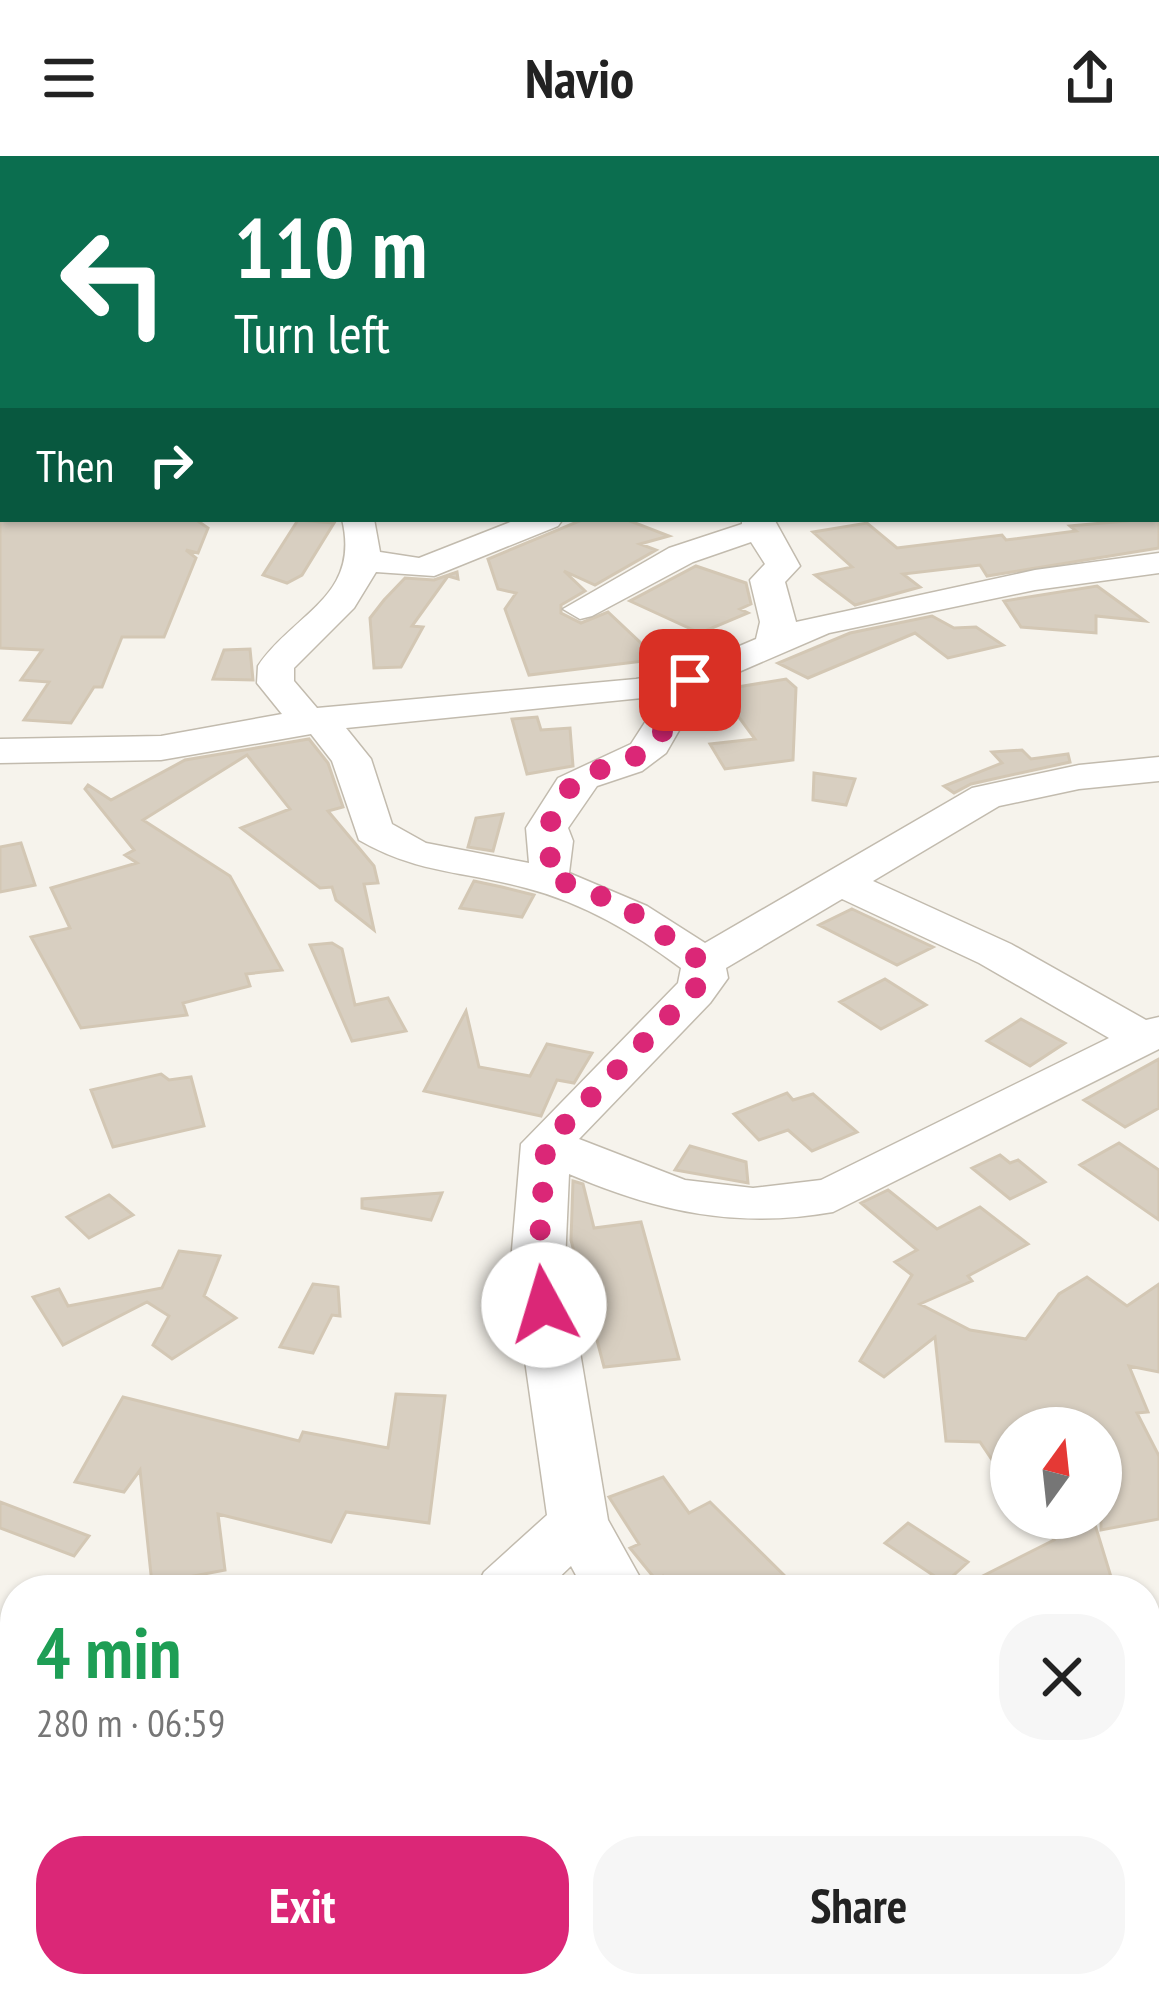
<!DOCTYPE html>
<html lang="en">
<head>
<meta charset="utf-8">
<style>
	:root { --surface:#fff; --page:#f6f6f6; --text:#222; --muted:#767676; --accent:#db2777 }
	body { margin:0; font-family:"PT Sans Narrow",sans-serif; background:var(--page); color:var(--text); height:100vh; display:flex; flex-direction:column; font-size:45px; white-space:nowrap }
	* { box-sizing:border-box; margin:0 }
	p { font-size:39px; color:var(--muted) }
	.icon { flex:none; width:66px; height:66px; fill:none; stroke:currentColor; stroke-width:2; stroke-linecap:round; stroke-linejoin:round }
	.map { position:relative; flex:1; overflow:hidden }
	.details { position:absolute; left:0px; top:1419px; width:1161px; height:423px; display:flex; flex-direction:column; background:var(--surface); border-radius:48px 48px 0 0; box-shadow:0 3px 9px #0004 }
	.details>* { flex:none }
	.top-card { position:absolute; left:0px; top:0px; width:1161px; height:366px; box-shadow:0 3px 9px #0004; background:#0b6e4f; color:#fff; overflow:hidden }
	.needle { width:78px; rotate:15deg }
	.fabs { position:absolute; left:990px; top:1251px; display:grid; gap:24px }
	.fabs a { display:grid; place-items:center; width:132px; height:132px; border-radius:50%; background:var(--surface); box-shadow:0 3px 9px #0004; font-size:60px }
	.pin { position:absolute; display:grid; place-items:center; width:102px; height:102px; color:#fff; margin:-51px; border-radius:24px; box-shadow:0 6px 18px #0006 }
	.me { position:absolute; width:132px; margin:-66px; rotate:354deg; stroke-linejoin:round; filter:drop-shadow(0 0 9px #0008) }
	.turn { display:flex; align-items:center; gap:42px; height:252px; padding:0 36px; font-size:54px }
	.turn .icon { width:156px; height:156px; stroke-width:2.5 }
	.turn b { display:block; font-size:84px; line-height:102px }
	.then { display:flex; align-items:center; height:114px; padding:0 36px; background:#0003; gap:24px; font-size:45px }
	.round { display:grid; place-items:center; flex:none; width:126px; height:126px; border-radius:48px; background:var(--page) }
	.head { display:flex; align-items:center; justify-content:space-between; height:204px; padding:0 36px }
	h1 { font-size:72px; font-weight:600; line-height:90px; color:#1e9e55 }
	.cta { display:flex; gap:24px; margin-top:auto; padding:24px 36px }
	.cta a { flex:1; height:138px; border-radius:48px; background:var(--accent); color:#fff; font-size:48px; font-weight:600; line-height:138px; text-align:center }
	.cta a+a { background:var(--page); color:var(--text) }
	header { display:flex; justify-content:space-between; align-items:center; height:156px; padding:0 36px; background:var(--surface); font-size:54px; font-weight:600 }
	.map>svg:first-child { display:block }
	.building { fill:#d8cfc1; stroke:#d3c7b4; stroke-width:3 }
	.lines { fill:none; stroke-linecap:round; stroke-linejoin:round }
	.minor-casing { stroke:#c2bbae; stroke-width:3 }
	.minor { fill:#fff; fill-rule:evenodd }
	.route { stroke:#db2777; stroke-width:21; stroke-dasharray:0 37.8 }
</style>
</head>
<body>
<header><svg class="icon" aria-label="menu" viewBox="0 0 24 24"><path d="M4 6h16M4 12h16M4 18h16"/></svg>Navio<svg class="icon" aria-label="share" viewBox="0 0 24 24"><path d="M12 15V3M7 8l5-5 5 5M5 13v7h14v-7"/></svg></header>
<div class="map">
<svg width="1159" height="1840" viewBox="0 0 1159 1840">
	<rect width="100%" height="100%" fill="#f6f3ec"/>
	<path class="building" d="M1159,362V392L987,420L980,409L903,418L920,431L855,449L815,419L852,411L813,376L867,367L897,392L1002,379L1006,384L1076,375L1070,370Z
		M0,363H195L208,372L198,397L186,394L196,402L164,481H122L102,531H94L71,567L24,564L49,526L21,524L42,494L0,492Z
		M584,363H625L669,380L640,388L656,394L595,429L564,415L585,435L561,449V457L581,467L608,456L644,490V505L529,519L505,453L516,437L498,433L488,403Z
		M298,364L334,367L302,419L287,427L263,419Z
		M696,410L746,427L751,448L740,453L748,457L700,477L630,445Z
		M457,416L458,423L448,420L412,470L423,471L401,511L374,512L370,462L384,444L405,422L434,424Z
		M1097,430L1145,465L1096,460V477L1021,471L1004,445Z
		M932,460L954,472L976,471L1003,489L948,502L915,477L808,522L778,507L850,477Z
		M250,493L253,524L213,523L224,494Z
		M786,523L796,532L793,604L725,613L710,588L755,583L719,534Z
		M537,561L541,574L570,572L573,610L527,618L512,563Z
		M309,583L328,607L343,651L328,655L374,710L378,727L364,728L374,774L336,744L332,731L320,732L241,672L290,653L247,599L143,664L230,720L282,814L246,818L250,830L183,847L187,859L81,872L31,781L70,772L51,732L137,707L125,699L134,694L85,633L88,629L111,644L185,604Z
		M1022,594L1031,603L1068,598L1070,606L971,628L954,637L944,630L1002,607L992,596Z
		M814,617L855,623L846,649L813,644Z
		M503,658L493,695L468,691L476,662Z
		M21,687L35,729L0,736V691Z
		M474,725L502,731L534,739L522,761L460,752Z
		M852,753L899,775L933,791L897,809L819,769Z
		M332,787L342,793L355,849L388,842L406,875L352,885L310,789Z
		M885,823L926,849L881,873L840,846Z
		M466,855L479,911L530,920L547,888L592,897L574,927L557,924L541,960L424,935Z
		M1021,863L1065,887L1030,910L987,885Z
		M1159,903V952L1125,971L1084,944Z
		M161,918L169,924L191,921L204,970L113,991L91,934Z
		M787,937L793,944L813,938L857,976L812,995L788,974L759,984L734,958Z
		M1119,987L1159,1014V1064L1080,1009Z
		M690,990L746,1006L748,1027L675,1014Z
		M1000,999L1010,1007L1018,1004L1045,1026L1010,1043L972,1012Z
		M573,1025L583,1028L594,1072L641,1066L679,1203L604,1211L571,1084Z
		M888,1034L937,1073L980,1051L1028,1088L968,1120L972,1125L920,1148L970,1174L1026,1183L1059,1138L1087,1121L1127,1150L1159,1128V1216L1129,1210L1148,1256L1137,1257L1159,1300V1363L1101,1374V1272H1011V1332L980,1286L946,1285L935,1181L884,1221L860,1205L912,1119L895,1106L917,1094L861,1047Z
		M442,1037L431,1064L362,1052V1043Z
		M109,1039L133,1059L89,1082L67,1061Z
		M179,1095L220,1100L204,1140L236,1162L172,1203L153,1189L169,1160L147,1146L63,1189L33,1141L59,1133L68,1150L162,1132Z
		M313,1128L338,1131L340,1160L332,1159L313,1197L280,1191Z
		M396,1238L445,1240L429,1367L346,1356L331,1386L218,1358L225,1414L152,1428L140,1314L124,1336L75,1326L123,1241L299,1285L303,1276L388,1292Z
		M663,1321L689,1357L710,1346L799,1434H678L663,1420L656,1424L630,1392L639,1388L609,1341Z
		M0,1346L89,1380L74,1400L0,1372Z
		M1037,1362H1093L1115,1434H955L1054,1384Z
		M908,1367L968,1406L945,1427L885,1387Z"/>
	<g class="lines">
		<defs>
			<path id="minor" d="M112,0H136L138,3H114Z
				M463,0H485V3H463Z
				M1124,0H1154L1156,3H1126Z
				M3,12V26L0,27V13Z
				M1159,139V156H1158V139Z
				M0,219L3,220V238L0,237Z
				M0,334H3V354H0Z
				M342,363H374L380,396L419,402L518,363H563L558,370L434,420L376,416L354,452L294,512V525L317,552L636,523L681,515L756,483L760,466L750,424L765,408L751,386L693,406L592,460L580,463L563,453L669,392L742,368V363H774L800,410L785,426L796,466L1035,414L1159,397V417L1035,434L829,477L704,531L666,597L642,615L597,630L568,672L573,685L569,717L647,750L705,787L972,632L1079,609L1159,601V625L1079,633L999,650L873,725L1011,788L1146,864L1159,861V893L833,1056C737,1073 658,1056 569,1018L565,1106L608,1364L647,1434H584L571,1410L546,1434H475L484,1416L547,1359L511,1106L521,988L678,827L681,812C634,777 584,747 526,732C464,715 418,718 359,684L332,605L311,578L161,604L0,607V583L161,580L282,558L257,527L258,510C295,456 361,441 342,363ZM662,540L631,588L558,622L526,672L529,707L426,687L392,668L371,603L346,572ZM842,743L979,807L1109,882L821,1024L753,1032L685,1024L579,983L710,847L728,822L726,812Z
				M1159,1544V1600L1146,1603V1547Z
				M0,1562L15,1568V1628L0,1622Z
				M1146,1703L1159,1708V1781L1146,1776Z
				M116,1827H190L185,1840H111Z
				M757,1827H831L830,1840H756Z"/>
		</defs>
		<use href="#minor" class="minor-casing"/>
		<use href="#minor" class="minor"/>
	</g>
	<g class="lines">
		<path class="route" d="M544,1149L538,1106L546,988L705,822L703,807L621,748L548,720L552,685L547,672L575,623L644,597L658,584L690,524"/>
	</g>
</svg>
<div class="fabs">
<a><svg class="needle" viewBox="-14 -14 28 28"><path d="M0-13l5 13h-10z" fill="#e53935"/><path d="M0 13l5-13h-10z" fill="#767676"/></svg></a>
</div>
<div class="pin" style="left:690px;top:524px;background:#d93025"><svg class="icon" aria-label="arrive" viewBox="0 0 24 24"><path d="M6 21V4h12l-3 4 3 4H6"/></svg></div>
<svg class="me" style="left:544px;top:1149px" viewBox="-20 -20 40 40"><circle r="19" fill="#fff"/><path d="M0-13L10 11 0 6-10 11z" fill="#db2777"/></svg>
<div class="top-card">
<div class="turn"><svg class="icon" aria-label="left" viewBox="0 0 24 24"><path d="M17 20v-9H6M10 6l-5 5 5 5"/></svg><div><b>110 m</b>Turn left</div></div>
<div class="then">Then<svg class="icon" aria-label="right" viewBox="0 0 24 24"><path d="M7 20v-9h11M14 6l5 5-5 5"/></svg></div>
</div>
<section class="details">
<div class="head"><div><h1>4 min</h1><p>280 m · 06:59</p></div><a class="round"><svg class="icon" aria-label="close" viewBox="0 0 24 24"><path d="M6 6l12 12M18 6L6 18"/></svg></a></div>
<div class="cta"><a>Exit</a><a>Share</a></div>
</section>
</div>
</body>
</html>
